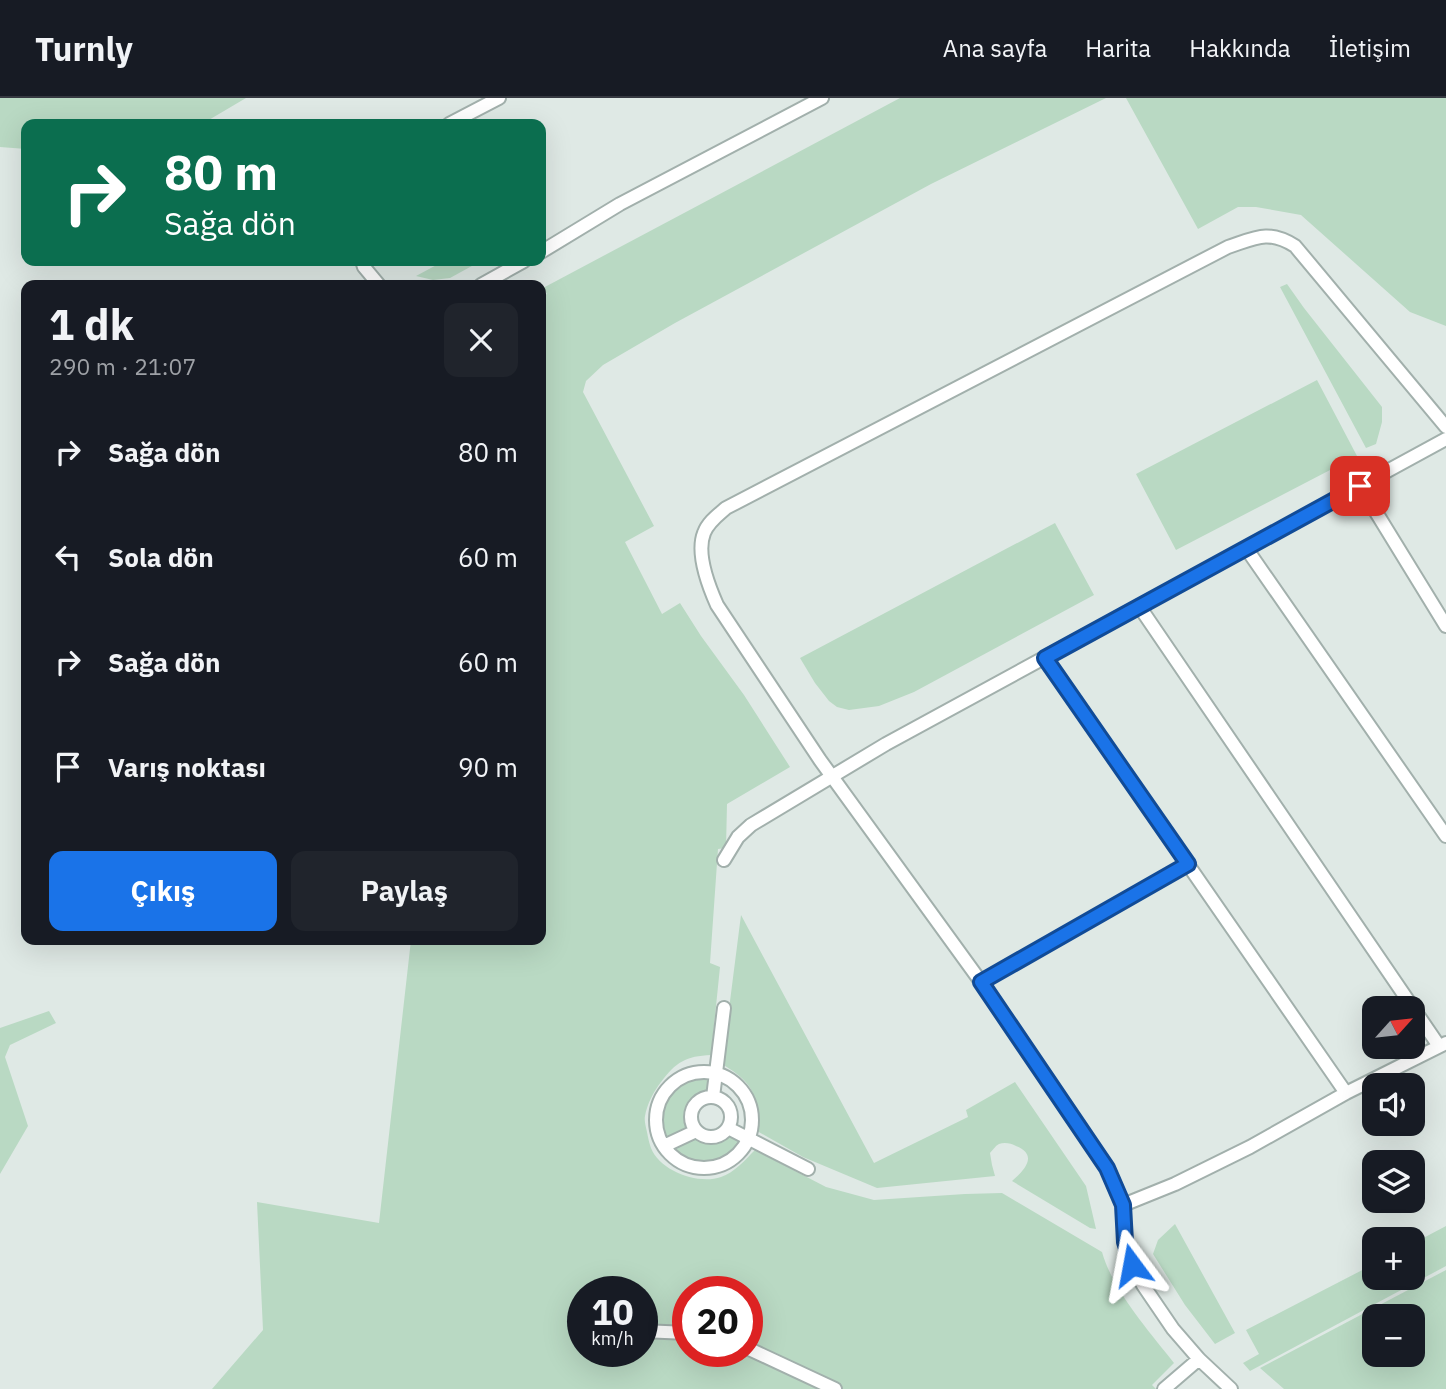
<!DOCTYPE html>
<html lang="tr">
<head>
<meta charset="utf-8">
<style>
	:root { --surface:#171b24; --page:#20242c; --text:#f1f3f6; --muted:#9ea1a6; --line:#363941; --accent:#1a73e8 }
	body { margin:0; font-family:"IBM Plex Sans",sans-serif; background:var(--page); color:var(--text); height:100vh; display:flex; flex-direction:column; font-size:26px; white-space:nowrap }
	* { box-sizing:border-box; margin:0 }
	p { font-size:23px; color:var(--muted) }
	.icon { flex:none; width:38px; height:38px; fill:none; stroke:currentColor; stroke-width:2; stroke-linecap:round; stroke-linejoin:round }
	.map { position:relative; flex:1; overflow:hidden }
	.drawer { position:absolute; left:21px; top:182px; width:525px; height:665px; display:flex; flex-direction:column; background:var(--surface); border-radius:14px; box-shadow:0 7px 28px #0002 }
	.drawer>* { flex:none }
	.top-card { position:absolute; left:21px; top:21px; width:525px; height:147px; border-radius:14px; box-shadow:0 7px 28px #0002; background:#0b6e4f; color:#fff; overflow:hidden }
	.needle { width:46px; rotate:63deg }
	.controls { position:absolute; left:1362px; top:898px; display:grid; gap:14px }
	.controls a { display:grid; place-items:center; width:63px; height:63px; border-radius:14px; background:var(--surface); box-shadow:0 7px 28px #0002; font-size:35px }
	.speed { position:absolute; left:567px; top:1178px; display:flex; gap:14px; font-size:35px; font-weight:700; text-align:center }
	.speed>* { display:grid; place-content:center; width:91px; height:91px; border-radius:50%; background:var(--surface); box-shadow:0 7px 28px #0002; line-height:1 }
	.speed small { font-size:18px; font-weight:400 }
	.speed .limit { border:10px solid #d22; background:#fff; color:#111 }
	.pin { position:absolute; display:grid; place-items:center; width:60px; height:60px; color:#fff; margin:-30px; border-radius:14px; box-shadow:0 4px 10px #0006 }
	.me { position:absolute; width:77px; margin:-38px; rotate:347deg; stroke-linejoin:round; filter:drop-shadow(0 0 5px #0008) }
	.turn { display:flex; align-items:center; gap:24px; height:147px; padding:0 28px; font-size:32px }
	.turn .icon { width:91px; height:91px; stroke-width:2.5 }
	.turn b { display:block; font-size:49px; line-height:60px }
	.round { display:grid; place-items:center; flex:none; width:74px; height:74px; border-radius:14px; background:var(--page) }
	.summary { display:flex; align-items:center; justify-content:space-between; height:119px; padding:0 28px }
	h1 { font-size:42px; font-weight:700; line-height:52px }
	.action { display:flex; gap:14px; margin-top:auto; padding:14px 28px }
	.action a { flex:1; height:80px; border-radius:14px; background:var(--accent); color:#fff; font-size:28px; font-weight:700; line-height:80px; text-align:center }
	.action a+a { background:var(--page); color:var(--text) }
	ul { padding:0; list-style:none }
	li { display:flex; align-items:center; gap:21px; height:105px; padding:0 28px }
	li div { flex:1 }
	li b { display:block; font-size:26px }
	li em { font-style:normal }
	header { display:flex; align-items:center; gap:42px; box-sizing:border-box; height:98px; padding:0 35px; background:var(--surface); border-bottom:2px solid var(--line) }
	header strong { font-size:33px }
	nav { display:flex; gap:38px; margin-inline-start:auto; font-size:24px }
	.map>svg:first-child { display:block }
	.green { fill:#b9d9c3; fill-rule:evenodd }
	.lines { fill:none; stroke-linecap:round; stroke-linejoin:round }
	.service-casing { stroke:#a2b0ac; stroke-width:16 }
	.service { stroke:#fff; stroke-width:12 }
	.route-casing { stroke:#114b97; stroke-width:18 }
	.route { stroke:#1a73e8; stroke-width:12 }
</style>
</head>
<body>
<header>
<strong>Turnly</strong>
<nav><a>Ana sayfa</a><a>Harita</a><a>Hakkında</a><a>İletişim</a></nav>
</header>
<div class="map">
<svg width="1446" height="1291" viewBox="0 0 1446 1291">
	<rect width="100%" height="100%" fill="#dfe9e5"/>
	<path class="green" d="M0,0H246L202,26H26V51L0,49Z
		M900,0H1106L931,86L675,225L603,267L586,283L583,294L654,428L625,444L662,516L680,505L701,538L744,597L790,669L727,706L726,750L718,751L710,865L720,869L711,957C686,958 676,964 661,984C654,993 647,1006 645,1018C644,1023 646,1029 647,1034C648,1039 649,1045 651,1050C660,1073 698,1087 721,1079C734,1075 745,1062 755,1052L826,1089L874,1102L965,1096L1002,1095L1102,1154C1113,1193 1149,1233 1174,1265L1152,1287L1156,1291H212L263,1232L257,1104L379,1125L411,842H541V199L547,196L543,190ZM583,1194H642V1253H583ZM688,1194H747V1253H688Z
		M1126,0H1446V228L1410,214L1301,117L1256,109H1238L1198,131Z
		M444,163H481L450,180L433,182L416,178Z
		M1287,186L1304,210L1382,309V324L1376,346L1366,350L1280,189Z
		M1317,282L1357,358L1176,452L1136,376Z
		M1055,425L1094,497L914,594L879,608L849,612L837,609L829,603L815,585L800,560Z
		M741,817L874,1065L968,1019L966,1012L1015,984L1086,1088L1096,1131L1090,1130L1012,1083C1024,1073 1039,1057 1016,1048C1011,1045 1004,1044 999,1046C995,1048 993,1052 990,1055L992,1067L995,1078L877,1090L803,1059L757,1033C757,996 755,986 722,966Z
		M49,913L56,925L10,947L5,959L28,1028L0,1076V930Z
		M709,976V994C687,1001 685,1007 687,1029L665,1040C656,1008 675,978 709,976Z
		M728,1037L742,1046C739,1052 737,1054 731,1057C712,1069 690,1069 675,1051L696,1041C710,1048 714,1045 728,1037Z
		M1175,1126L1235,1235L1215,1246L1185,1207L1153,1156L1158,1142Z
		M1446,1128V1168L1250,1273L1243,1265L1259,1256L1246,1232L1374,1166V1180H1412V1146Z
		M1446,1172V1291H1284L1260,1270ZM1374,1218H1412V1256H1374Z"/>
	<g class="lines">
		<defs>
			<path id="service" d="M449,26L499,0
				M541,154L620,106L822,0
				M362,163L364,169L379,187
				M481,187L524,163
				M1360,388L1446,528
				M1246,450L1446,738
				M1139,508L1439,948
				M1045,560L1346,995
				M724,762L738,739L751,727L886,646L1446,341
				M981,884L1188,766
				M656 1022a48 48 0 1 1 96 0a48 48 0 1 1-96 0Z
				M691 1019a20 20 0 1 1 40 0a20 20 0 1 1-40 0Z
				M713,999L724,910
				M728,1030L808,1071
				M664,1048L696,1033
				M1123,1107L1175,1086L1250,1049L1346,995L1446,945
				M576,1232H583
				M642,1233L688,1235
				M747,1250L835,1291
				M1164,1291L1199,1261
				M1231,1291L1199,1261L1173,1231L1143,1187L1132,1167L1125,1144L1123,1107L1107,1070L981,884L820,662L717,507C709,489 696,455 704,435C708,424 718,417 726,410L1228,149C1255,140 1268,131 1295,148L1446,329"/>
		</defs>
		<use href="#service" class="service-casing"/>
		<use href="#service" class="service"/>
	</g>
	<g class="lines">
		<defs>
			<path id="route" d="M1132,1167L1125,1144L1123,1107L1107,1070L981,884L1188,766L1045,560L1360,388"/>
		</defs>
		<use href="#route" class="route-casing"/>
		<use href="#route" class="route"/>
	</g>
</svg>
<div class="controls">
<a><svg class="needle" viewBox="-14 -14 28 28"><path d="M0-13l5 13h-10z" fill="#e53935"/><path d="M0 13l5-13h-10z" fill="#9ea1a6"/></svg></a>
<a><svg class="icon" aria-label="sound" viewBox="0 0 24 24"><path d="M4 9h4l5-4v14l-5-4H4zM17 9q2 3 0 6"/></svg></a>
<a><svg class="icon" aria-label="layers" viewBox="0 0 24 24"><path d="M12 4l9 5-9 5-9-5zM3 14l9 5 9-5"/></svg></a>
<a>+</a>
<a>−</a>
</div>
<div class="speed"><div>10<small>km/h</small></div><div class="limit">20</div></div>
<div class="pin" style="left:1360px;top:388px;background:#d93025"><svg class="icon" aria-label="arrive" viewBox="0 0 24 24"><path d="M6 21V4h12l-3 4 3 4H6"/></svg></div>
<svg class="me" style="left:1132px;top:1167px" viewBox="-20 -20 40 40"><path d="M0-17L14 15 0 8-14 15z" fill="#1a73e8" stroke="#fff" stroke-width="4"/></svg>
<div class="top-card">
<div class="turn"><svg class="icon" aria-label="right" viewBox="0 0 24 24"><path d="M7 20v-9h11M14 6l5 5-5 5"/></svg><div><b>80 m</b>Sağa dön</div></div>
</div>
<section class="drawer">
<div class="summary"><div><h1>1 dk</h1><p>290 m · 21:07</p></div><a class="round"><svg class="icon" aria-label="close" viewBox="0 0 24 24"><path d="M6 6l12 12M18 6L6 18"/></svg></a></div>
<ul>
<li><svg class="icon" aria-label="right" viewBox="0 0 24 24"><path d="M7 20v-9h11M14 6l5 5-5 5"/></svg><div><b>Sağa dön</b></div><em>80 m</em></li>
<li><svg class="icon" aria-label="left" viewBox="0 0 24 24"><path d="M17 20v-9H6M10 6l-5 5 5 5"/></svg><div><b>Sola dön</b></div><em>60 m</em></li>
<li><svg class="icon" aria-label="right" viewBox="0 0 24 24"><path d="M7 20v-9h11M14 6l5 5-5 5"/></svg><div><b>Sağa dön</b></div><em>60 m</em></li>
<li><svg class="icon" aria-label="arrive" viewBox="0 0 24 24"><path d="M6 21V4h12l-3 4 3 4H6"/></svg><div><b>Varış noktası</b></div><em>90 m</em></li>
</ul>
<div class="action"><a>Çıkış</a><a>Paylaş</a></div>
</section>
</div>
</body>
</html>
